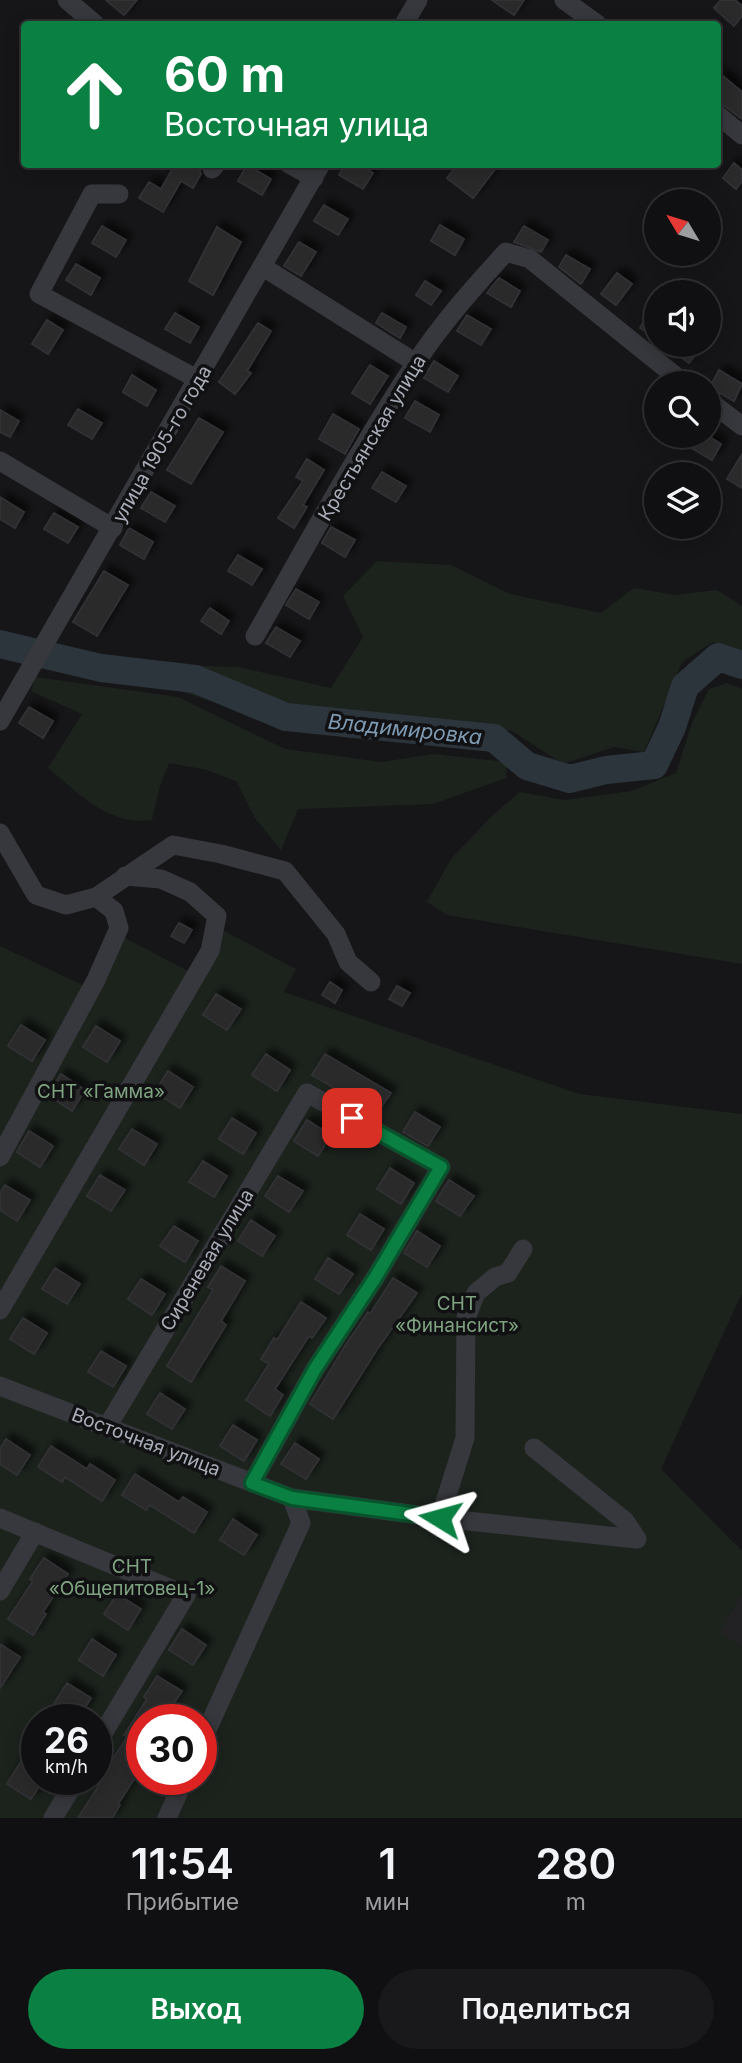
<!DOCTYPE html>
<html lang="ru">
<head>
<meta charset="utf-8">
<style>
	:root { --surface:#101012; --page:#19191b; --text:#f1f3f6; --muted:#9c9d9f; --line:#303032; --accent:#0b8043 }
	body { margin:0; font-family:Inter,sans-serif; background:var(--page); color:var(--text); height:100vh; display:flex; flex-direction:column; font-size:26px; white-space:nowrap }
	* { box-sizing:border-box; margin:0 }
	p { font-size:23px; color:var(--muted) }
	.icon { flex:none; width:38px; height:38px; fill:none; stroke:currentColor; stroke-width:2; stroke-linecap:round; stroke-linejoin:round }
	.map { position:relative; height:1818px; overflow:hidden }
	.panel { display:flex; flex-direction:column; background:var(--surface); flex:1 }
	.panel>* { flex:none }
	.guide { position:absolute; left:21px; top:21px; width:700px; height:147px; border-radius:7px; box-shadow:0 4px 18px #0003,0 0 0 2px var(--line); background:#0b8043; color:#fff; overflow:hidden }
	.needle { width:46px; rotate:308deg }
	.buttons { position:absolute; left:644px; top:189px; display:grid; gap:14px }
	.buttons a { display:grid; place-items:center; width:77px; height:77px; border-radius:50%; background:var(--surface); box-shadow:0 4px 18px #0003,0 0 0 2px var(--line); font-size:35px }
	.speed { position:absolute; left:21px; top:1704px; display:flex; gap:14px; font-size:35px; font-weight:700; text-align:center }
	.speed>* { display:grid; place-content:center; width:91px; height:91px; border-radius:50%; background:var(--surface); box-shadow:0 4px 18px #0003,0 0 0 2px var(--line); line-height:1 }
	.speed small { font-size:18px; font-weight:400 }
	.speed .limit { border:10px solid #d22; background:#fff; color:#111 }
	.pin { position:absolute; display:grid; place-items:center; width:60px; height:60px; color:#fff; margin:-30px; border-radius:14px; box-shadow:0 4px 10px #0006 }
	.me { position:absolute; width:77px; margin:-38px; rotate:278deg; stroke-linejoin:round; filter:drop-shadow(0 0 5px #0008) }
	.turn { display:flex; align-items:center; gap:24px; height:147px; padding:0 28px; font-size:32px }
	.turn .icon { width:91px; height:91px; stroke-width:2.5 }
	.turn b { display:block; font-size:49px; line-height:60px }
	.eta { display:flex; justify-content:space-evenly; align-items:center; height:119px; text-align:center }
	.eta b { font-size:42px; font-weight:600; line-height:49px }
	.button { display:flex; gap:14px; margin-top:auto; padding:14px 28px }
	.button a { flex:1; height:80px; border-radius:42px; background:var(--accent); color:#fff; font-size:28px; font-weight:600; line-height:80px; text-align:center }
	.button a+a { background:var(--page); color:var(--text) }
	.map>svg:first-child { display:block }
	.built { fill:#222225 }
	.green { fill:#1c231d; fill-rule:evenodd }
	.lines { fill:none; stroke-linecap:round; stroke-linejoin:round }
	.river { stroke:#2c353c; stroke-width:28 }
	.building { fill:#29292c; stroke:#303034; stroke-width:2; filter:url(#shadow) }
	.minor { stroke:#37383d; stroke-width:19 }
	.route-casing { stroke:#07532c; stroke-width:18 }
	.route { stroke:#0b8043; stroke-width:12 }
	.labels { text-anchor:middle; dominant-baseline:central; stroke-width:7; stroke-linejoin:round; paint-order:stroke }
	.street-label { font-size:19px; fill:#a8adb8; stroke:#111113 }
	.park-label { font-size:19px; fill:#7fa381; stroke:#111113 }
	.water-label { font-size:21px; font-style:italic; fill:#7f9bb3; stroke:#111113 }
</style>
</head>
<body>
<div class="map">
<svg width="742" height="1818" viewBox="0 0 742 1818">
	<defs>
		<filter id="shadow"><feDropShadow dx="6" dy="-6" stdDeviation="3.5" flood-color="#0009"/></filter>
	</defs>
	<rect width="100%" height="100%" fill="#161618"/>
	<path class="built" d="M742,1594V1646L718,1633Z"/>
	<path class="green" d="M377,561L451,565L510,594L601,613L634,588L675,595L717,590L742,606V655L713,642L682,662L644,752L614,747L563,764L512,731L453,721L352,739L234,709L171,688L176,665L238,667L331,688L363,637L343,596Z
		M35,677L178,697L285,749L382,762L433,754L507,762L506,778L433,804L298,809L281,850L255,818L236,781L207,770L169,763L159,789L152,820C108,826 80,794 48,768L82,714L31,691Z
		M727,683L742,689V964L447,915L427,902L451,859L492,816L520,792L565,800L632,791L676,773L692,723L709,689Z
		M219,928L296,969L284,992L579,1094L742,1114V1293L661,1469L742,1551V1594L719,1633L742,1646V1818H0V946L97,992L125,938L190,972ZM37,1720H96V1780H37ZM142,1720H201V1780H142Z"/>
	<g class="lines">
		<path class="river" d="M0,644L101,668L195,679L286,717L494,738L527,766L570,779L606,770L654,765L672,727L685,686L718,657L742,665"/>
	</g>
	<path class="building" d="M106,0H137L124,15Z
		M492,0H524L514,15Z
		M721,0H735L742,6V16L734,26L714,8Z
		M718,72L742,92V119L718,101Z
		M734,163L742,170V181L736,189L723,178Z
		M175,164H190L200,171L201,174L193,188L181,181L163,212L139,198L149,182L161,189Z
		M346,164H359L373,173L363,189L339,175Z
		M458,164H499L473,198L447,178Z
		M247,165L271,179L262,195L238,181Z
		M324,205L348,219L338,235L314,221Z
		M440,225L464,239L455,255L431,241Z
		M102,226L126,240L116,257L92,243Z
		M524,226L548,240L541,252L514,242Z
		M217,227L241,242L213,295L189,281Z
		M299,242L316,252L301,276L284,266Z
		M566,255L590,269L581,284L559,267Z
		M76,264L100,278L91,295L66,280Z
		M617,273L632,284L616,305L601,294Z
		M499,278L520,291L511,307L487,293Z
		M425,281L441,291L431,305L416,295Z
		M656,300V338L640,328Z
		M175,313L199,327L190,343L165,329Z
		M382,313L406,327L400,338L376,323Z
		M467,315L491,329L481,345L457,331Z
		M47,320L63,330L48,354L32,344Z
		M258,323L271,331L247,371L251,373L235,394L219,382Z
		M686,345H703L689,363L678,355Z
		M434,361L458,376L448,392L424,378Z
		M370,365L388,376L370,404L352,393Z
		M719,370L742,384L734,401L710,387Z
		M132,375L156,390L147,406L123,392Z
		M415,401L439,415L430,432L405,418Z
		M78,409L102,423L92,439L68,425Z
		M0,410L19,421L10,437L0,432Z
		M333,414L359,429L345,454L319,439Z
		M199,418L223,432L191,484L167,470Z
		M694,436H708L721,444L712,460L688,446Z
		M742,454V488L727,479Z
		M307,459L324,470L303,505L307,507L294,528L278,518L303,481L296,477Z
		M382,472L406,486L396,502L372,488Z
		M151,492L175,506L165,522L141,508Z
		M0,497L24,512L15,528L0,519Z
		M54,513L78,527L68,543L44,529Z
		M331,527L355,540L345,557L322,543Z
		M129,528L153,542L144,559L120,545Z
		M238,555L262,569L252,585L228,571Z
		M104,571L128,585L97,636L73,622Z
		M296,589L319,602L309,619L286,605Z
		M210,608L229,621L221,634L201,621Z
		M276,627L300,641L290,657L266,643Z
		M29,707L53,721L43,738L19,723Z
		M179,923L192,930L184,943L171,936Z
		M330,982L342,990L335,1003L322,995Z
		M397,986L410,993L402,1006L389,999Z
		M216,994L241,1009L227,1030L203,1015Z
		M21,1025L45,1040L32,1061L8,1046Z
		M96,1026L120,1041L107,1062L83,1047Z
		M266,1054L290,1070L277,1091L252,1075Z
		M325,1054L391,1093L377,1113L312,1075Z
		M168,1071L193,1087L180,1108L155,1092Z
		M61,1074L85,1090L72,1111L48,1095Z
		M415,1112L440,1127L428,1146L403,1132Z
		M232,1118L256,1133L243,1154L219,1139Z
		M307,1120L331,1135L318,1156L294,1141Z
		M132,1129L157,1144L144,1165L119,1149Z
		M29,1131L53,1146L40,1167L17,1152Z
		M203,1161L227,1176L214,1197L189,1182Z
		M390,1168L414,1183L401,1204L377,1189Z
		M100,1175L125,1190L111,1211L87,1196Z
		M278,1176L303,1191L289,1212L265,1196Z
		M449,1180L474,1196L460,1216L436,1201Z
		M5,1185L30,1200L17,1221L0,1210V1193Z
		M360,1214L384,1229L371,1250L347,1235Z
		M251,1220L275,1236L262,1256L238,1241Z
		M174,1226L198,1241L185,1262L160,1246Z
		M417,1231L440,1246L427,1267L404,1253Z
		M328,1258L353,1274L339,1294L315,1279Z
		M221,1266L245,1281L221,1321L226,1325L191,1382L167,1366L213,1290L208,1287Z
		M55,1268L80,1284L67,1304L42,1289Z
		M393,1278L417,1293L378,1348L333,1419L310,1404L345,1346L368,1312L370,1314Z
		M141,1279L165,1294L152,1315L128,1299Z
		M301,1302L326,1318L312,1338L309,1336L275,1389L283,1395L270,1416L246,1400L269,1364L261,1359L274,1338L277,1340Z
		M23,1318L47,1333L34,1354L10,1339Z
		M101,1351L126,1366L113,1387L88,1372Z
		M160,1393L185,1409L172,1429L147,1414Z
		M233,1425L257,1440L244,1461L220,1446Z
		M6,1439L30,1455L17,1475L0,1464V1449Z
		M295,1443L319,1459L306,1479L281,1464Z
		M51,1446L87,1469L90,1464L115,1480L102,1501L65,1477L62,1482L38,1467Z
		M135,1474L179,1502L183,1497L207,1512L194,1533L150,1505L146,1510L122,1495Z
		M233,1519L257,1535L244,1555L220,1540Z
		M44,1558L68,1574L43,1612L46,1614L33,1635L8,1619L33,1581L30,1579Z
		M117,1594L141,1609L128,1630L104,1614Z
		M182,1629L206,1645L193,1665L169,1650Z
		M92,1639L116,1655L103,1676L79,1660Z
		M0,1644L20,1657L0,1688Z
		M157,1676L182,1691L163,1720H142V1767L118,1804L120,1805L112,1818H78L106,1774L104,1773L127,1737L124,1735L147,1699L144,1697Z
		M67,1683L91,1698L78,1719L54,1704Z
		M37,1736V1780H43L31,1799L7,1784Z"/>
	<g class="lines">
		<path class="minor" d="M67,0L95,24
			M564,0L597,24
			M404,24L418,0
			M718,115L742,135
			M289,164L314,178
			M212,169L216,164
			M119,194H92L39,294L199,380
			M263,267L416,363
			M709,401L742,426
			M0,461L113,528
			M255,636C307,545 357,452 415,364C441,324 474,287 506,252L530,259L684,383
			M0,721L321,164
			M0,833L36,895L66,905L96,897L173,845L221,854L285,871L336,934L348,962L371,982
			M0,1157L96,980L119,928L114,911L96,897
			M0,1310L210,951L217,916L190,892L161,879L125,876
			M0,1386L292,1498L440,1518L465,1438L466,1318L476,1293L495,1277L508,1273L523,1249
			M107,1427L307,1093L441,1167L375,1278L315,1369L252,1483
			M0,1518L186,1595L96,1745
			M440,1518L637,1539L625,1521L534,1448
			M0,1591L35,1532
			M201,1743L301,1523L292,1498
			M53,1818L76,1780
			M167,1818L184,1780"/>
	</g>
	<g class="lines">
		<defs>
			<path id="route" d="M352,1118L441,1167L375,1278L315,1369L252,1483L292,1498L440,1518"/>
		</defs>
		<use href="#route" class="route-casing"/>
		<use href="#route" class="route"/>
	</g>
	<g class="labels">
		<g class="street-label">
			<text transform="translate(372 438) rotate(-59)">Крестьянская улица</text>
			<text transform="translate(162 444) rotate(-60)">улица 1905-го года</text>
			<text transform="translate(207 1260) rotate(-59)">Сиреневая улица</text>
			<text transform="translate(146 1442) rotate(21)">Восточная улица</text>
		</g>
		<g class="park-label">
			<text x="101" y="1091">СНТ «Гамма»</text>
			<text x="457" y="1303">СНТ<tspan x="457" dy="22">«Финансист»</tspan></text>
			<text x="132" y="1566">СНТ<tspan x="132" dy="22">«Общепитовец-1»</tspan></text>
		</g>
		<g class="water-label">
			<text transform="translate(405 729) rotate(6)">Владимировка</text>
		</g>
	</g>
</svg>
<div class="buttons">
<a><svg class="needle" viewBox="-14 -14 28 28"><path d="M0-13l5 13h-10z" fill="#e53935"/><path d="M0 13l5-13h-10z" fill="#9c9d9f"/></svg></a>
<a><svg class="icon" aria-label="sound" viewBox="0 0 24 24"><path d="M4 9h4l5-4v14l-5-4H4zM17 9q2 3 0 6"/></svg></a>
<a><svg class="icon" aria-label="search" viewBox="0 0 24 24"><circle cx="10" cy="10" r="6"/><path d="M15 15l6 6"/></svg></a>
<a><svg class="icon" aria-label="layers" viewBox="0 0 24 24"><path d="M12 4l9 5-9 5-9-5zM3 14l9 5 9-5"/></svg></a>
</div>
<div class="speed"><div>26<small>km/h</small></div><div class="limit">30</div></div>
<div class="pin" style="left:352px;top:1118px;background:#d93025"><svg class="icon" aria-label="arrive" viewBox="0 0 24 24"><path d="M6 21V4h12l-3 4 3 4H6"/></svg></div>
<svg class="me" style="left:440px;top:1518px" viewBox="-20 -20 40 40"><path d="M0-17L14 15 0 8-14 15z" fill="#0b8043" stroke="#fff" stroke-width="4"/></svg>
<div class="guide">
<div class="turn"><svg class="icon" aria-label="ahead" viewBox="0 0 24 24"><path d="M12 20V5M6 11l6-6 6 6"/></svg><div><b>60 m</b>Восточная улица</div></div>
</div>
</div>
<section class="panel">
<div class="eta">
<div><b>11:54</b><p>Прибытие</p></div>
<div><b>1</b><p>мин</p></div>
<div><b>280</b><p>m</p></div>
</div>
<div class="button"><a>Выход</a><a>Поделиться</a></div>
</section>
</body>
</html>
